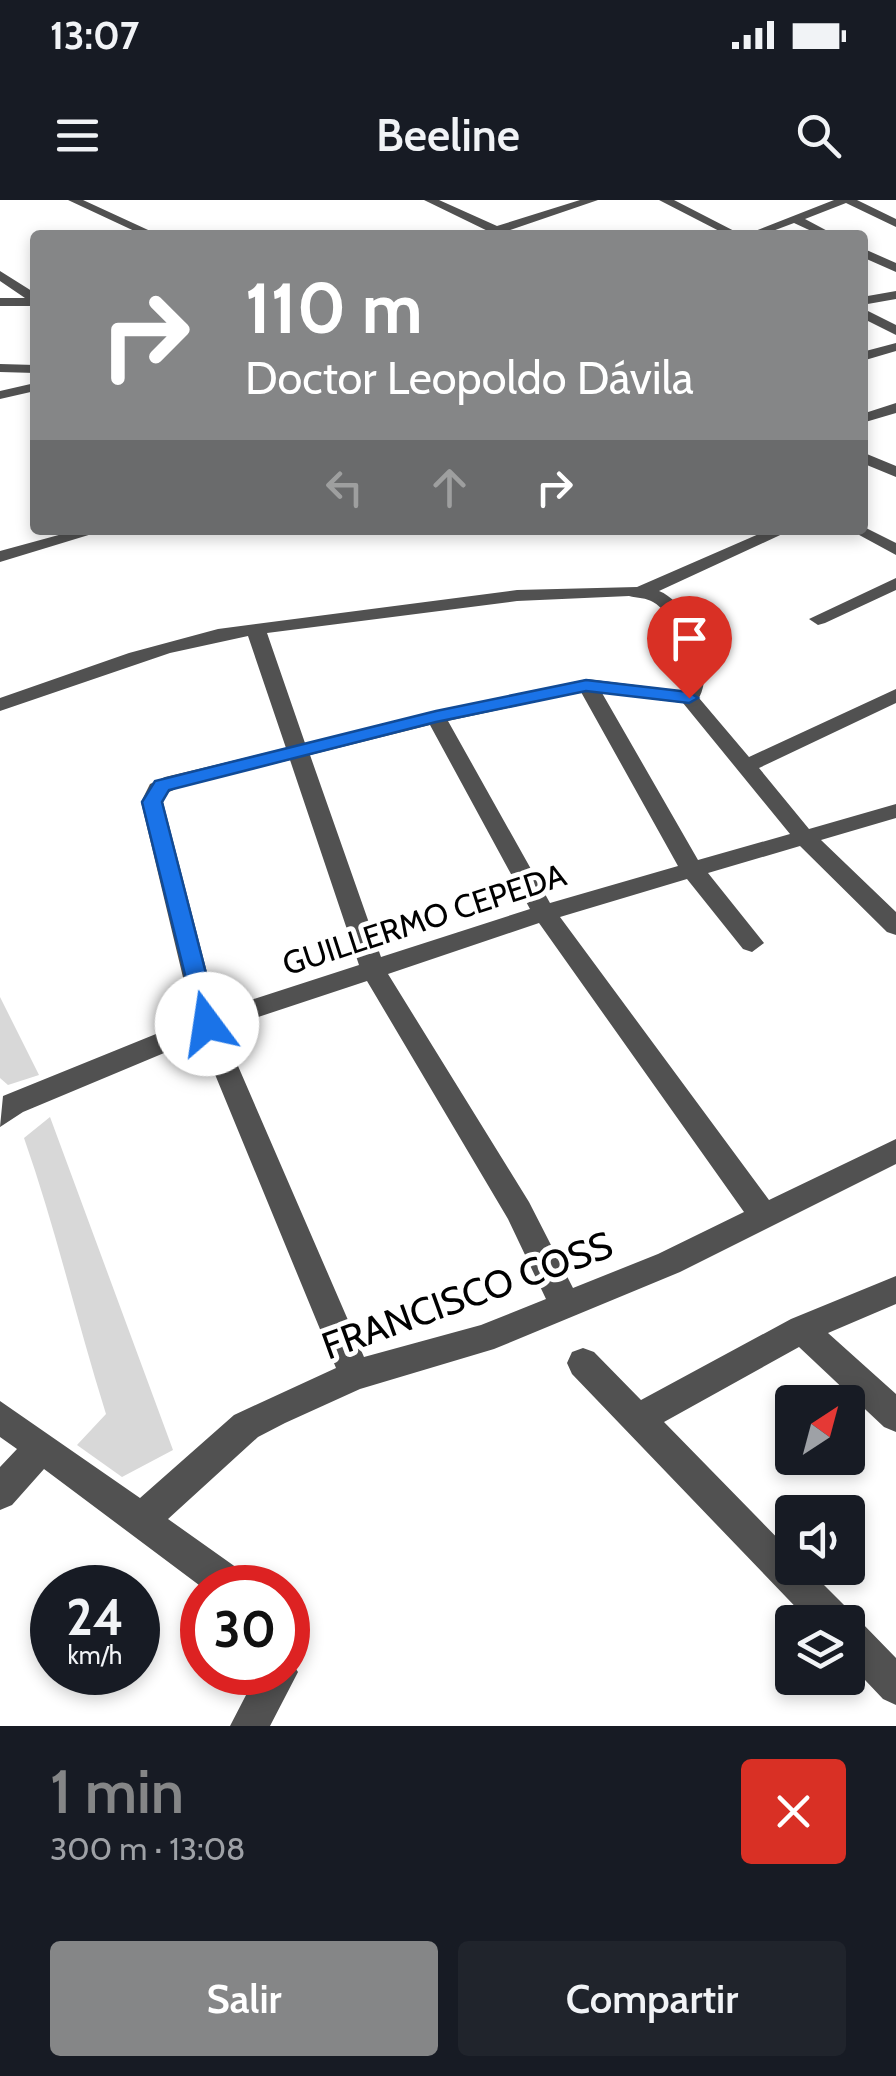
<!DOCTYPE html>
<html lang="es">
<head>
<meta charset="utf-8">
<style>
	:root { --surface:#171b24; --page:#20242c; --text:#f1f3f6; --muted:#9ea1a6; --accent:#858687 }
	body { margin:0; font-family:Cabin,sans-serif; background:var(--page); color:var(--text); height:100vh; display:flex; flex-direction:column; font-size:38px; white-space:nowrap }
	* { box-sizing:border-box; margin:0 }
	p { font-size:32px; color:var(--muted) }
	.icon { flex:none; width:55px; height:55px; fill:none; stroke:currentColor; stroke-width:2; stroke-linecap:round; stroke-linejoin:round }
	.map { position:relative; height:1526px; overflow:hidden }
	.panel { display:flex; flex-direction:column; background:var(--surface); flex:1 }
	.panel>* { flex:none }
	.hud { position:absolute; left:30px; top:30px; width:838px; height:305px; border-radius:10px; box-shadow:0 5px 15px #0003; background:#858687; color:#fff; overflow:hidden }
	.needle { width:65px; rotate:36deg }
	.controls { position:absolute; left:775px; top:1185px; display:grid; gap:20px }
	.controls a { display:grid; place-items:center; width:90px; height:90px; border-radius:10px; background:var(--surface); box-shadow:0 5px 15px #0003; font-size:50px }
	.speed { position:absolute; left:30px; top:1365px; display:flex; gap:20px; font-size:50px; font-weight:700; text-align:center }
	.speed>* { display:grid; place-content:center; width:130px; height:130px; border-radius:50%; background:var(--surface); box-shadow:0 5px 15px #0003; line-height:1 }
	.speed small { font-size:25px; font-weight:400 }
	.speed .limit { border:15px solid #d22; background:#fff; color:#111 }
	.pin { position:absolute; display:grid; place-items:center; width:85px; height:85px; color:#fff; margin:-102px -42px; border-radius:50% 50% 50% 0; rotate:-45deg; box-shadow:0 0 10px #0007 }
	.pin .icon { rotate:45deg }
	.me { position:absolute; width:110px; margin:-55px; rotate:346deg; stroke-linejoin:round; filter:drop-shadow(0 0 8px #0008) }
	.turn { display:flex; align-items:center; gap:35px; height:210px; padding:0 50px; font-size:45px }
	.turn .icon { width:130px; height:130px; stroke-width:2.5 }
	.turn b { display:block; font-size:70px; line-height:85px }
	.lanes { display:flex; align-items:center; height:95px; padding:0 50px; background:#0003; justify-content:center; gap:50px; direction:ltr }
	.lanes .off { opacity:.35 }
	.round { display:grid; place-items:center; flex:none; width:105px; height:105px; border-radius:10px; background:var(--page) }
	.headline { display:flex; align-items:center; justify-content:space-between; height:170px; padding:0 50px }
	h1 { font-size:60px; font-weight:600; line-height:75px; color:var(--accent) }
	.action { display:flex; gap:20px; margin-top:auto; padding:20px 50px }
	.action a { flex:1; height:115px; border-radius:10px; background:var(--accent); color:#fff; font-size:40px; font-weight:600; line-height:115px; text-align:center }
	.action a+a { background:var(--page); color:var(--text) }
	.status { display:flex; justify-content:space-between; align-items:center; height:70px; padding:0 50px; background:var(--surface); direction:ltr }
	.status svg { height:28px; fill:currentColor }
	header { display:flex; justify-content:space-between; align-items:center; height:130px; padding:0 50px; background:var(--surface); font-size:45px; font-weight:600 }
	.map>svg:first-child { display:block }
	.green { fill:#d8d8d8 }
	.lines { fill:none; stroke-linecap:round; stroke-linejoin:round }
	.minor { fill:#515151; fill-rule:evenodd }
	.route { fill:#1a73e8; stroke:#114b97; stroke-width:2.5 }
	.labels { text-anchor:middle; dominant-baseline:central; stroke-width:10; stroke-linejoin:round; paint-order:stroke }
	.street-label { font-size:32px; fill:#000; stroke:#fff }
	.near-street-label { font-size:38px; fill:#000; stroke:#fff }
</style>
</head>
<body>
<div class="status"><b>13:07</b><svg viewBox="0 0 49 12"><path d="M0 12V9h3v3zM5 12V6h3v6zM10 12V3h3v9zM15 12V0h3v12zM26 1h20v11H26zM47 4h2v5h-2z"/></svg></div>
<header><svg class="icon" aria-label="menu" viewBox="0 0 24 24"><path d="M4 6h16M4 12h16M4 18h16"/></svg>Beeline<svg class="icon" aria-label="search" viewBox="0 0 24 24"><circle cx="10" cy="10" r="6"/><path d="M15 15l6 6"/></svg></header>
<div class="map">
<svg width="896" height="1526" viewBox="0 0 896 1526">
	<rect width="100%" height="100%" fill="#fff"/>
	<path class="green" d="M0,797L39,875L8,885L0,878Z
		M50,917L173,1250L122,1277L77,1245L106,1214C77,1122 56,1029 24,938Z"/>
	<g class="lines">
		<path class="minor" d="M68,0H83L159,35H143Z
			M424,0H439L497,26L580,0H598L507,31L512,35H496Z
			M659,0H674L742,35H727Z
			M834,0H857L896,19V27L846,3L805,19L835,35H820L794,23L762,35H745Z
			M862,48L896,63V72L862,57Z
			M0,71L35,93V106H0V98H25L0,81Z
			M896,91V99L862,105V97Z
			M862,108L896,125V135L862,118Z
			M896,143V151L862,161V152Z
			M0,164L35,165V173L0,172Z
			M35,183V191L0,199V191Z
			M896,203V213L862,223V214Z
			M862,252L896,266V277L862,263Z
			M862,326L896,343V355L850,330H862Z
			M77,330H105L0,362V351Z
			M768,330H791L659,391C690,403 716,467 699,498L749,557L896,489V503L759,568L809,629L896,604V618L821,640L896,712V735L887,732L800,646L708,673L764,743L752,752L743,749L687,679L560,717L769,1000L896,939V964L680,1072L494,1149L360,1189L285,1223L258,1237L168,1319L247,1375L252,1388H203L44,1269L12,1305L0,1310V1267L17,1249L0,1237V1201L140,1298L234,1215L336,1168L200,838L23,912L0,927L3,896L193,819L141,602L150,584L165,577L286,548L248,436L170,453L0,511V498L129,453L218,429L517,390L637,387ZM629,396C637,398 647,398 653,402C677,415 690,468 683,491L587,479L305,543L267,433L517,401ZM581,492L678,666L550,703L448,521ZM602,493L683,503L790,634L698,660ZM430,525L530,709L381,757L310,555ZM290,560L359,765L217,811L163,602L167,593L180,587ZM539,723L744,1012L658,1054L573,1088L529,1002L388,774ZM367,781L508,1019L546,1099L481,1125L364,1157L222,829Z
			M896,378V390L825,423L818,425L809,419Z
			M896,1076V1104L828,1133L896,1194V1232L884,1227L799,1147L664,1222L792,1353V1368H807L848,1409L852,1418L861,1422L896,1458V1505L883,1499L848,1462V1422H810L572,1174L567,1163L572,1152L583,1148L594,1152L641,1200L791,1119Z
			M288,1457L298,1472L270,1526H230L258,1472H288Z"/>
	</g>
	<path class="route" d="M586,480L689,492L698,498L689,503L586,491L436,522L169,590L162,602L219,824L216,831H199L142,602L155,581L436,511Z"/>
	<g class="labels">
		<g class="street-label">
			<text transform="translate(424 719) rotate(-18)">GUILLERMO CEPEDA</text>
		</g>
		<g class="near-street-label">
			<text transform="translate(467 1095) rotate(-20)">FRANCISCO COSS</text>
		</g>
	</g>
</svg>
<div class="controls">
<a><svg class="needle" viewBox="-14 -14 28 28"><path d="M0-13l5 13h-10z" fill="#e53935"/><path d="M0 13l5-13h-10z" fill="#9ea1a6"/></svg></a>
<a><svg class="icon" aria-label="sound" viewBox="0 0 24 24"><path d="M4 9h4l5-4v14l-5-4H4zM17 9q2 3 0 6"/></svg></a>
<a><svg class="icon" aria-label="layers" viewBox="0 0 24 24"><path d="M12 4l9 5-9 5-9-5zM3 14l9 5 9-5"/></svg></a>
</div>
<div class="speed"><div>24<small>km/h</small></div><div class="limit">30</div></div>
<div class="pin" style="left:689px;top:498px;background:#d93025"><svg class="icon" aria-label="arrive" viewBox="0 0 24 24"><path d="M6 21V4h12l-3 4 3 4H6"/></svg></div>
<svg class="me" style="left:207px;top:824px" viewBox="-20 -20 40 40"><circle r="19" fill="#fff"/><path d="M0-13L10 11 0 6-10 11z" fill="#1a73e8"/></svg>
<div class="hud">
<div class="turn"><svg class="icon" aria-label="right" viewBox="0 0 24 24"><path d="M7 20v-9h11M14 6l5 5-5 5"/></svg><div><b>110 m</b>Doctor Leopoldo Dávila</div></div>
<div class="lanes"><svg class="icon off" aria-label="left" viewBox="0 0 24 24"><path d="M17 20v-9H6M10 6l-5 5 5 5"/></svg><svg class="icon off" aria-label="ahead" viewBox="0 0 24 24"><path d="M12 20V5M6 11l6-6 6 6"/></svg><svg class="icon" aria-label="right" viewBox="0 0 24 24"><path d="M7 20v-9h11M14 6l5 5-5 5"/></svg></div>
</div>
</div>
<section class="panel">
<div class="headline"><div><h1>1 min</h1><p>300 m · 13:08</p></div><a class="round" style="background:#d93025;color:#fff"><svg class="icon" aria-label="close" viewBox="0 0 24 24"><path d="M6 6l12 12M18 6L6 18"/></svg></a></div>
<div class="action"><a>Salir</a><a>Compartir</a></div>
</section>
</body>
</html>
